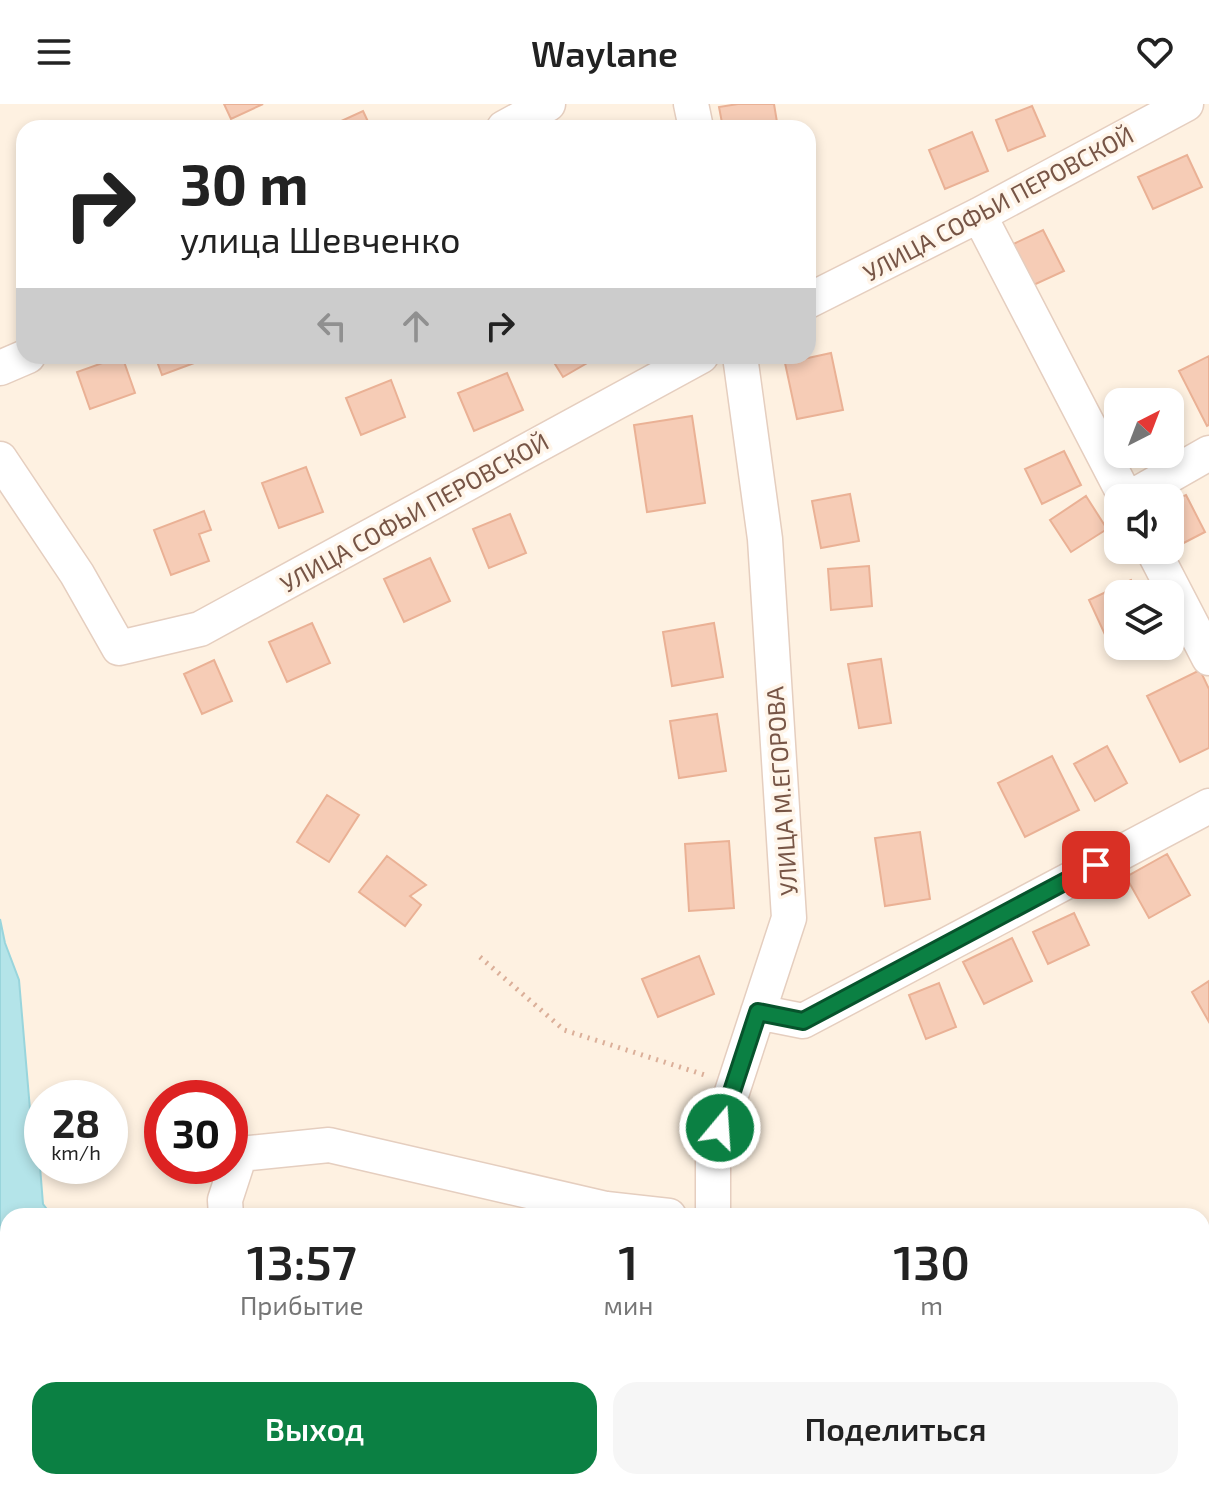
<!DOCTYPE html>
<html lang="ru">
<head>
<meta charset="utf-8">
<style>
	:root { --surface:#fff; --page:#f6f6f6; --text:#222; --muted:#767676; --accent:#0b8043 }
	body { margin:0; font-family:"Exo 2",sans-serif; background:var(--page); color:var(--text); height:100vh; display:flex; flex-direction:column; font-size:30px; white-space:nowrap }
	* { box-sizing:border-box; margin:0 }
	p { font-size:26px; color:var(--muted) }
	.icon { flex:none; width:44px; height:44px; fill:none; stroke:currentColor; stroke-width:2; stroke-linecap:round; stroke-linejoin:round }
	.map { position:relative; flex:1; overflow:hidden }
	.sheet { position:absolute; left:0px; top:1104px; width:1210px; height:282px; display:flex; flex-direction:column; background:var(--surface); border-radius:24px 24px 0 0; box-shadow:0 4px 12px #0003 }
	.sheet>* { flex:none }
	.hud { position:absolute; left:16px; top:16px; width:800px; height:244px; border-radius:24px; box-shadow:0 4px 12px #0003; background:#fff; color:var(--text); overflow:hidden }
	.needle { width:52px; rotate:42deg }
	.fabs { position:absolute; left:1104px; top:284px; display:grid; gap:16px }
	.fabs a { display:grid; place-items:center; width:80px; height:80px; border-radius:16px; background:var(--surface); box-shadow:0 4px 12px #0003; font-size:40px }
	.speed { position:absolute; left:24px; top:976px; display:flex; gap:16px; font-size:40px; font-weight:700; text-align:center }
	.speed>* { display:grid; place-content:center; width:104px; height:104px; border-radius:50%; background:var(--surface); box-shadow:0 4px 12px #0003; line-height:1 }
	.speed small { font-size:20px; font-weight:400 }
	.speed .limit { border:12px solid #d22; background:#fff; color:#111 }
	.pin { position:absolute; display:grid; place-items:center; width:68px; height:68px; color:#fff; margin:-34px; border-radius:16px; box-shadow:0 4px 12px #0006 }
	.me { position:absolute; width:88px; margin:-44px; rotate:18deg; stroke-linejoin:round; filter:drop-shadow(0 0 6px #0008) }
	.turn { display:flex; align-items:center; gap:28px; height:168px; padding:0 32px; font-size:36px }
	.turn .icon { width:104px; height:104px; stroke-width:2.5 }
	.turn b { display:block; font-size:56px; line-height:68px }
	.lanes { display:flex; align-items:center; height:76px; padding:0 32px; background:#0003; justify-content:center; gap:40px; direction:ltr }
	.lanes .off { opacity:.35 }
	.eta { display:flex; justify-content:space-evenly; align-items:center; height:136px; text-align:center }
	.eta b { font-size:48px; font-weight:600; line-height:56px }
	.action { display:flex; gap:16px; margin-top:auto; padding:16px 32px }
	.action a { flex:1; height:92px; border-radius:24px; background:var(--accent); color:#fff; font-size:32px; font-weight:600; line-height:92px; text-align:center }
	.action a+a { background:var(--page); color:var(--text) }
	header { display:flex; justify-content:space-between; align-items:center; height:104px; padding:0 32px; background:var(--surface); font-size:36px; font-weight:600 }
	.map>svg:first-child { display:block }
	.water { fill:#b4e4e9; stroke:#99d5dc; stroke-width:2 }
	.building { fill:#f6ccb6; stroke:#eab195; stroke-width:2 }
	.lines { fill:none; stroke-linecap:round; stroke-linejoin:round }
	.minor-casing { stroke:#e5cebf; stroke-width:37 }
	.path { stroke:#dbaf99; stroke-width:5; stroke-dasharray:2 6; stroke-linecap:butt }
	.minor { stroke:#fff; stroke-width:34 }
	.route-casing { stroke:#07532c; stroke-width:20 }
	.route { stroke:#0b8043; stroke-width:14 }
	.labels { text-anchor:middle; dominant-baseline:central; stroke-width:7; stroke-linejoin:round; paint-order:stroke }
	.street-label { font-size:24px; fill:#775546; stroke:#fff5e9 }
</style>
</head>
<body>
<header><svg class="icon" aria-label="menu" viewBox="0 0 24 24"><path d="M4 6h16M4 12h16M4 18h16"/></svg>Waylane<svg class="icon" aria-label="heart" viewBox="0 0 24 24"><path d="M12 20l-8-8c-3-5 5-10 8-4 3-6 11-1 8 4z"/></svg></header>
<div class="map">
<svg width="1209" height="1385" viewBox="0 0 1209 1385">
	<rect width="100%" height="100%" fill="#fef1e1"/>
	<path class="water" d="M0,815L5,839L19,876L32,1029L39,1050L43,1100L52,1112H8V1378H98L99,1385H0Z"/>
	<path class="building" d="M224,0H263L231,15Z
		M738,0H774L778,24H723L719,3Z
		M1032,2L1045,32L1008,47L996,16Z
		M363,7L371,24H326Z
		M972,28L988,67L945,85L929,46Z
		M1187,51L1202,83L1153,105L1138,73Z
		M1043,126L1064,167L1027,184L1007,143Z
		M831,249L843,306L797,315L785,259Z
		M122,252L135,289L90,305L77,268Z
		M155,252H213L162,271Z
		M550,252H593L594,255L563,273Z
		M1209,252V321L1207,322L1179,267Z
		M507,269L523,306L474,327L458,289Z
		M391,276L405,313L361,331L346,294Z
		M692,312L705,399L647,408L634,321Z
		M1118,316V350H1142L1114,361L1099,323Z
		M1064,347L1081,381L1042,400L1025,365Z
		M306,363L323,408L279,424L262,379Z
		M850,390L859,437L821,444L812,397Z
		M1186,391L1205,428L1170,446V398Z
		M1086,392L1107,425L1071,448L1050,416Z
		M204,407L211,426L199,430L209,457L171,471L154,426Z
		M510,410L526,449L489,464L473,425Z
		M430,454L450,497L404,518L384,475Z
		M869,462L872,502L831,506L828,465Z
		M1131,476L1138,490H1118V530L1107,535L1089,496Z
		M312,519L330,559L287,578L269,538Z
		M714,519L723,573L672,582L663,528Z
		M881,555L891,619L859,624L848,560Z
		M214,556L232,597L202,610L184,570Z
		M1200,566L1209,585V644L1180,658L1147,592Z
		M717,610L726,667L679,674L670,617Z
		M1107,642L1127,679L1095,697L1074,660Z
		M1052,652L1079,706L1025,733L998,679Z
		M327,691L359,711L329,758L297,738Z
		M920,728L930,795L885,802L875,734Z
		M729,737L734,804L689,807L685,740Z
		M1167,750L1190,791L1149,814L1126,773Z
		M387,752L426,781L410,792L421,801L405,822L359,788Z
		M1074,809L1089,841L1048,860L1033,828Z
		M1012,834L1032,877L984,900L963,858Z
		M699,852L714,890L658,913L642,875Z
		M1209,877V918L1192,888Z
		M939,879L956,923L926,935L909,891Z
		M633,1378H659V1385H633Z"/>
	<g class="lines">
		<defs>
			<path id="minor" d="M691,0L696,24
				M504,24L548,0
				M979,111L1126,394
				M808,197L979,111L1186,0
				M0,264L28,252
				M0,355L77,470L119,544L200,525L701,252
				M1130,394L1209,349
				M1153,446L1209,554
				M758,908L803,917L1209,702
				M226,1112L225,1096L240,1050L329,1041L606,1105L669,1112
				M713,1112V1046L789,814L765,435L740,252
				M243,1378V1385
				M549,1385L551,1378
				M711,1385V1378"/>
		</defs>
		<use href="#minor" class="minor-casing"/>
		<path class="path" d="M480,853L564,926L708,972"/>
		<use href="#minor" class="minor"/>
	</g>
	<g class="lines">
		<defs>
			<path id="route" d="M720,1024L758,908L803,917L1096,761"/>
		</defs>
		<use href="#route" class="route-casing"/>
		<use href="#route" class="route"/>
	</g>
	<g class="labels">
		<g class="street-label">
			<text transform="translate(998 99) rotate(-28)">УЛИЦА СОФЬИ ПЕРОВСКОЙ</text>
			<text transform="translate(414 408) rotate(-29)">УЛИЦА СОФЬИ ПЕРОВСКОЙ</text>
			<text transform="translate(781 687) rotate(-94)">УЛИЦА М.ЕГОРОВА</text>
		</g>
	</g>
</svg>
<div class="fabs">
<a><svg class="needle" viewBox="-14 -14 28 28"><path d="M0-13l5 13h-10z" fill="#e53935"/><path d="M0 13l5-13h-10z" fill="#767676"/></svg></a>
<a><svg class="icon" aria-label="sound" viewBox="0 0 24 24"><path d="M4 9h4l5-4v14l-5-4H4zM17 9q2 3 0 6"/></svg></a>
<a><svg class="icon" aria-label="layers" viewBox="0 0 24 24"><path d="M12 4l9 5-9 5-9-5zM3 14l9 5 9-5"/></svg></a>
</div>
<div class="speed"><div>28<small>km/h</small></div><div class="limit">30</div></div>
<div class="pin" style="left:1096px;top:761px;background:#d93025"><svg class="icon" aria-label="arrive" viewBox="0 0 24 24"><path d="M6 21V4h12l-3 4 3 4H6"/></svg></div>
<svg class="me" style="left:720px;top:1024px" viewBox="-20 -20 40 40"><circle r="17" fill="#0b8043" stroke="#fff" stroke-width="3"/><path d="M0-11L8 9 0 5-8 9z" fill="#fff"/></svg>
<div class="hud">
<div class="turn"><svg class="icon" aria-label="right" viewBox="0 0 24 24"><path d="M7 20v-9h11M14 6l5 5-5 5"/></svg><div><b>30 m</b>улица Шевченко</div></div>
<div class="lanes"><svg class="icon off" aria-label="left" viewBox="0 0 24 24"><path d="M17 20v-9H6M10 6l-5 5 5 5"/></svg><svg class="icon off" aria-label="ahead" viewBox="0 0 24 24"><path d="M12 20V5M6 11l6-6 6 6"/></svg><svg class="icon" aria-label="right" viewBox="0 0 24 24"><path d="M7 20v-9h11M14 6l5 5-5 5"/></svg></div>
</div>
<section class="sheet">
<div class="eta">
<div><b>13:57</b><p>Прибытие</p></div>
<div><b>1</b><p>мин</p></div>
<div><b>130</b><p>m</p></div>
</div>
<div class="action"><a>Выход</a><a>Поделиться</a></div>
</section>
</div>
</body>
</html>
